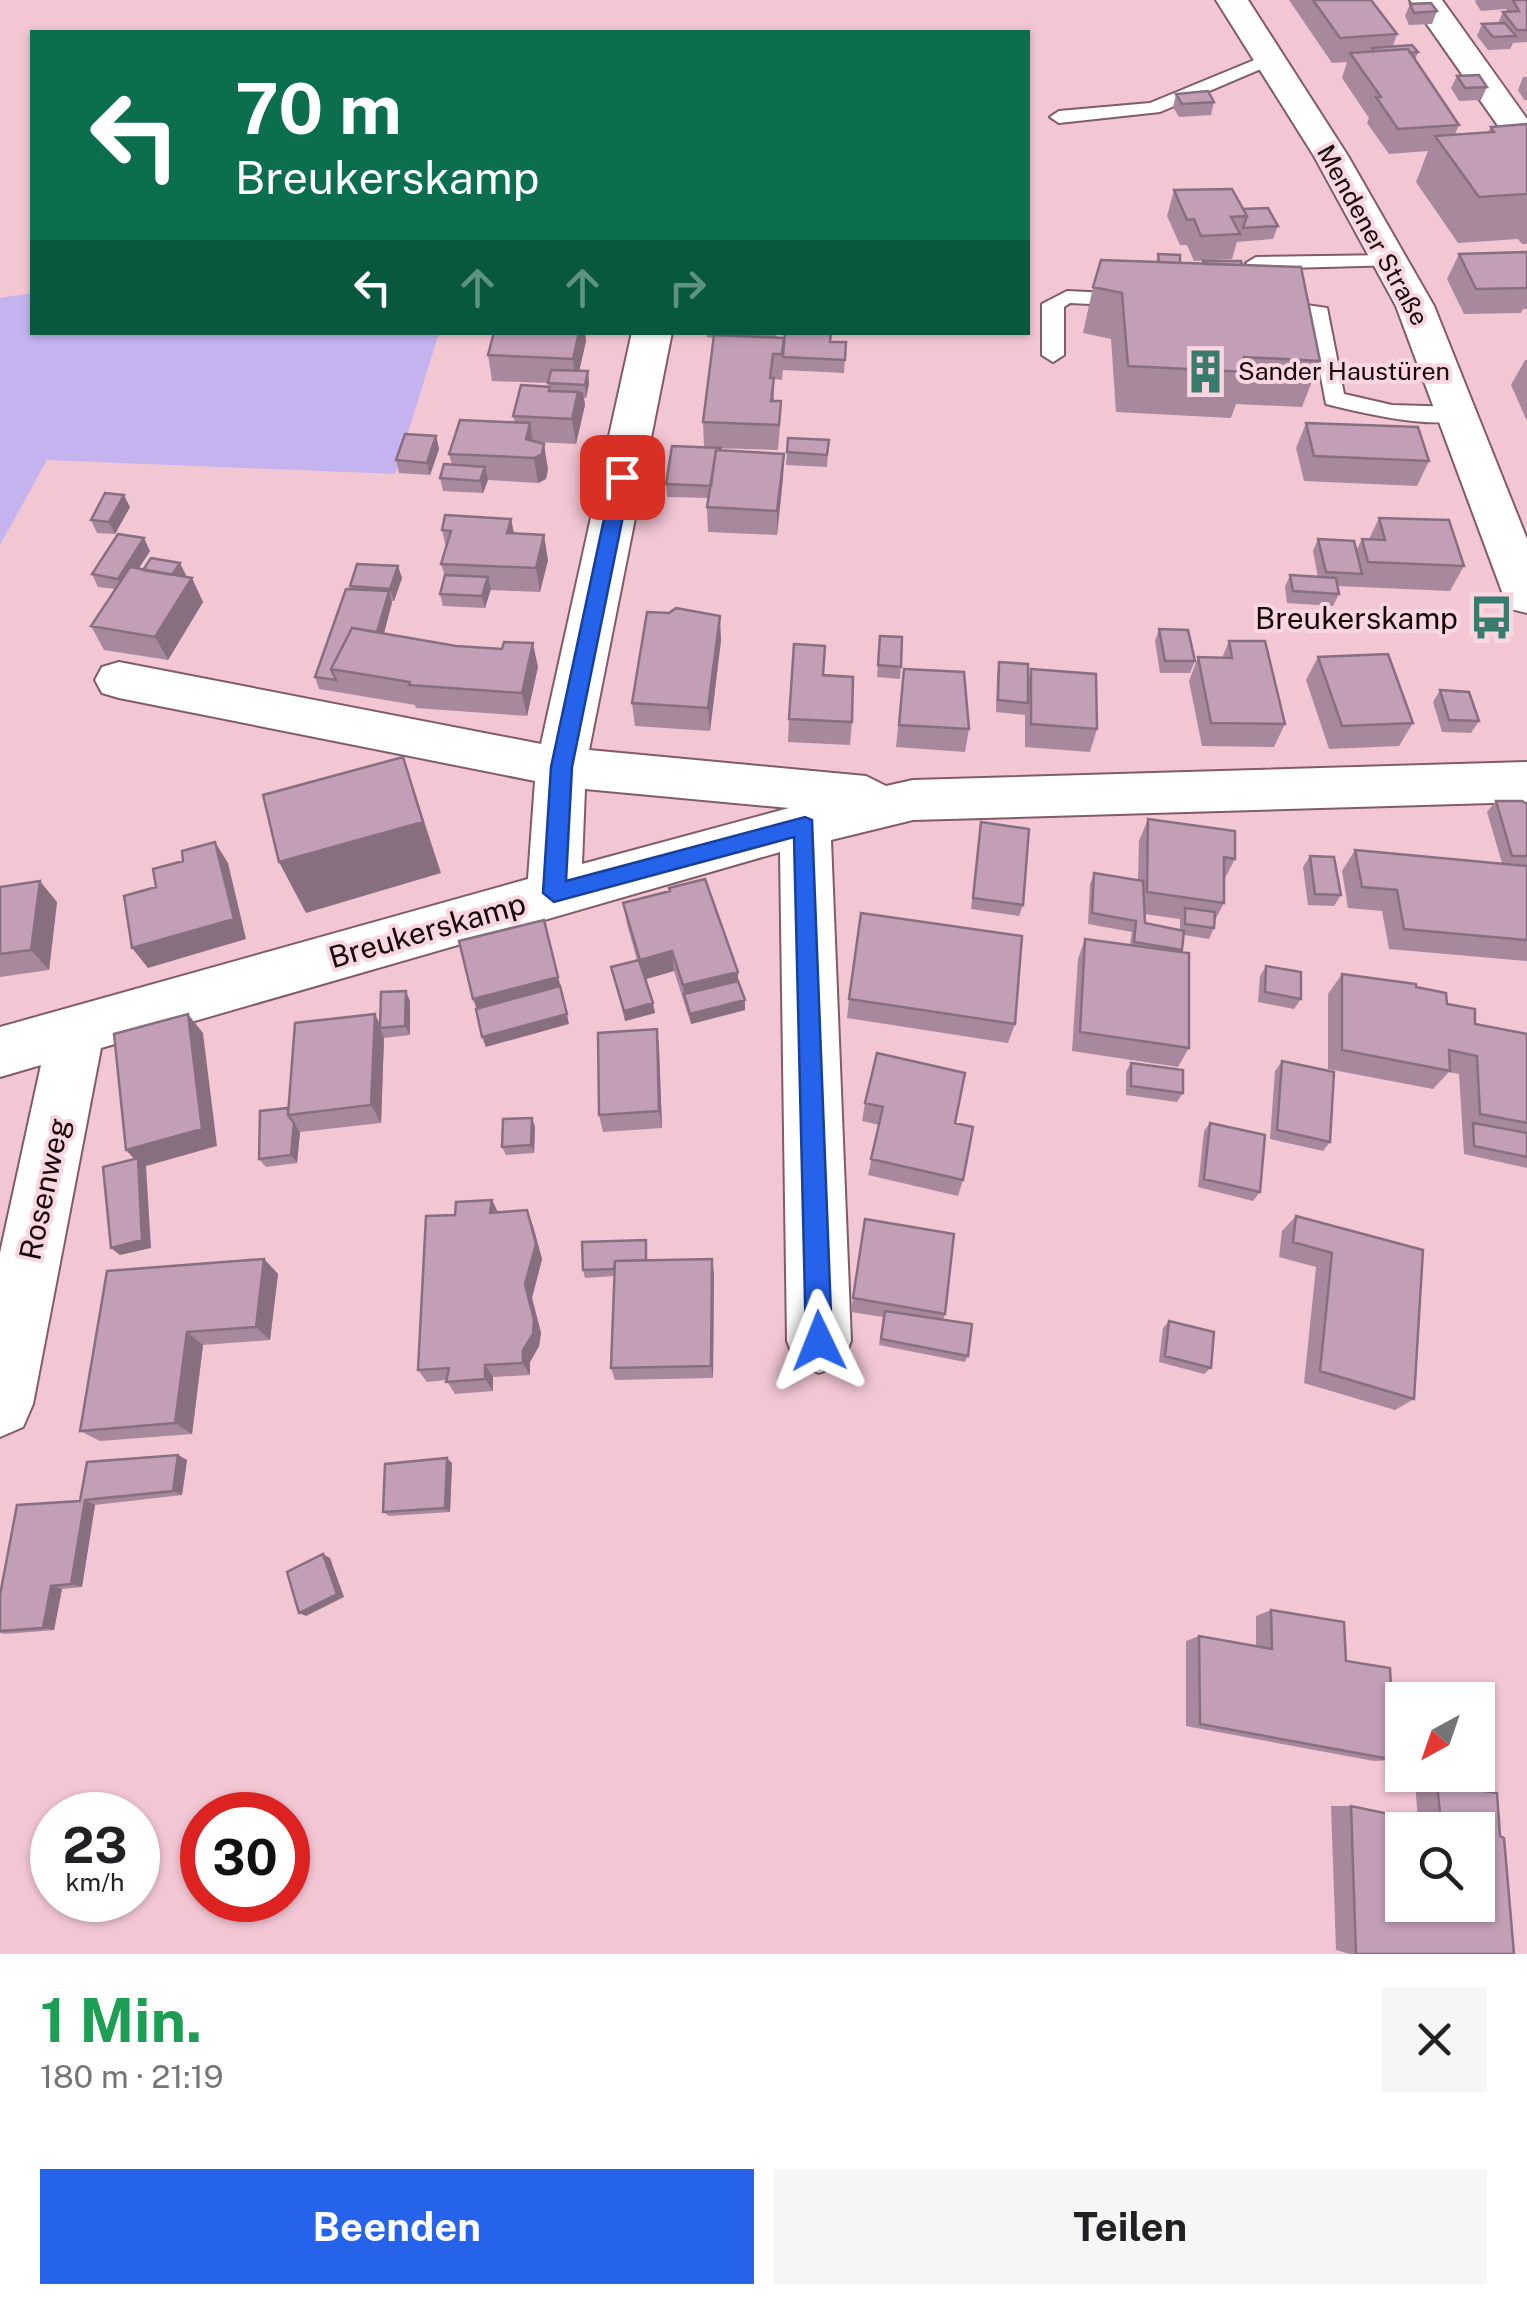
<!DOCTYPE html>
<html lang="de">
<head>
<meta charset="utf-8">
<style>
	:root { --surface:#fff; --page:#f6f6f6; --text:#202124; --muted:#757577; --accent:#2563eb }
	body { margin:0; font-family:"Public Sans",sans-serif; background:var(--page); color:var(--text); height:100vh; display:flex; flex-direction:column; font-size:38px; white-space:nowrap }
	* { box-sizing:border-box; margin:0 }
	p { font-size:32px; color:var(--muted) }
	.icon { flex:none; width:55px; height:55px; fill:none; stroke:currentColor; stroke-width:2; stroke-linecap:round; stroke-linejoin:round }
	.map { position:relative; height:1954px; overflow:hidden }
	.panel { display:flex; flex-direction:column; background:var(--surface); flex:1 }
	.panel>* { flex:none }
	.guide { position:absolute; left:30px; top:30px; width:1000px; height:305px; border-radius:0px; box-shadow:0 2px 8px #0004; background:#0b6e4f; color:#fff; overflow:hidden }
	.needle { width:65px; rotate:220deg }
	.buttons { position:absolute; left:1385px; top:1682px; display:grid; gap:20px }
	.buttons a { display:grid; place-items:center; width:110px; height:110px; border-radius:0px; background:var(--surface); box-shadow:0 2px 8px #0004; font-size:50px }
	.speed { position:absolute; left:30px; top:1792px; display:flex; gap:20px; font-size:50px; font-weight:700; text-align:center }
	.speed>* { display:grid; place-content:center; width:130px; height:130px; border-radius:50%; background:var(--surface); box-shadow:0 2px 8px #0004; line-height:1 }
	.speed small { font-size:25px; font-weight:400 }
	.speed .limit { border:15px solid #d22; background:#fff; color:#111 }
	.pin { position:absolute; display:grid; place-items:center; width:85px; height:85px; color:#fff; margin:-42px; border-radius:20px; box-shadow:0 5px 15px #0006 }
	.me { position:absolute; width:110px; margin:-55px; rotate:358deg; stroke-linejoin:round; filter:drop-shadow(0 0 8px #0008) }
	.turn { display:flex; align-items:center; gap:35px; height:210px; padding:0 40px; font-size:45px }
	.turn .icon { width:130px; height:130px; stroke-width:2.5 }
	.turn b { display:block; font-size:70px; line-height:85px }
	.lanes { display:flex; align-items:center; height:95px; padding:0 40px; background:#0003; justify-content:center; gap:50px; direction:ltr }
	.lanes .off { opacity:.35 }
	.round { display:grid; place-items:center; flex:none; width:105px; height:105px; border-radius:0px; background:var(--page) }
	.head { display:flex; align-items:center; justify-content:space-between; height:170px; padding:0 40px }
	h1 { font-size:60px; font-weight:700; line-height:75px; color:#1e9e55 }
	.button { display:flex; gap:20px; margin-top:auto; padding:20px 40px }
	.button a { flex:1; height:115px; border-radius:0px; background:var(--accent); color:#fff; font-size:40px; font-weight:700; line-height:115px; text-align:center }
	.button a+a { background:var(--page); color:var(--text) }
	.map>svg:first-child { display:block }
	.green { fill:#c4b3ef }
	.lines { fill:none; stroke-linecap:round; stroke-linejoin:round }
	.service-casing { stroke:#825b68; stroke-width:4 }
	.minor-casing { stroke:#825b68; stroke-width:4 }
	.service { fill:#fff; fill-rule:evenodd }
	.minor { fill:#fff; fill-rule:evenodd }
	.wall { fill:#a7889d; fill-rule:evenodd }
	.shaded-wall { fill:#886f80 }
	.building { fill:#c29eb7; stroke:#886f80; stroke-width:2.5; fill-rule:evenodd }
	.route { fill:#2563eb; stroke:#184099; stroke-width:2.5 }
	.labels { text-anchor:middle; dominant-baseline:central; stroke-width:8; stroke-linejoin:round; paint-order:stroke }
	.far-street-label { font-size:25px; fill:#15070c; stroke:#fad6e1 }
	.far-poi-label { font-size:25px; fill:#15070c; stroke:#fad6e1; text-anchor:start }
	.poi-label { font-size:30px; fill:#15070c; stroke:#fad6e1; text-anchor:end }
	.street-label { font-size:30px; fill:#15070c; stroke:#fad6e1 }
</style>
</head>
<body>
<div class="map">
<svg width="1527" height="1954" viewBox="0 0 1527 1954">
	<rect width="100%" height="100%" fill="#f3c6d4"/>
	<path class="green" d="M32,293V332L439,333L395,474L47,460L0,545V298Z"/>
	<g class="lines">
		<defs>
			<path id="service" d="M1269,54L1275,55V63L1160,112L1059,123L1050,117L1059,111L1150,103Z
				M1391,255L1398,257V265L1256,269L1246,263L1256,257Z
				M1067,291L1132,294L1142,300L1132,306L1070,303L1064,307V355L1053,362L1042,355V304Z
				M1273,300L1327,308L1344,394L1392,405L1459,407L1470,414C1450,435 1354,411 1326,404L1310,318L1266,310L1262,306L1266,302Z"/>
			<path id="minor" d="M1216,0H1248L1348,156L1434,306L1527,539V613L1511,609L1504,597L1396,306L1314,156Z
				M1410,0H1442L1527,119V153L1515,150Z
				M632,332H672L589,750L866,776L886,786L913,780L1527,762V802L913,820L831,840L851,1341L842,1364L819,1373L796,1364L787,1341L780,852L101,1048L33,1404L23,1427L0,1437V1253L41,1065L0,1077V1027L528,879L535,781L119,698L102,693L95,680L102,667L119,662L541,744ZM585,789L789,808L582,864Z"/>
		</defs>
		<use href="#service" class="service-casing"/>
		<use href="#minor" class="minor-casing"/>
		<use href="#service" class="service"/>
		<use href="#minor" class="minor"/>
	</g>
	<path class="wall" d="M1289,0H1371L1397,34L1393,46L1418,52L1415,60L1459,125L1455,134L1488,132L1491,127L1527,124V244H1522L1518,239L1458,243L1416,182L1428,151L1389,154L1367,123L1369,118L1342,78L1347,62L1332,63Z
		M1476,0H1527V42L1513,43L1510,49L1488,50L1477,36L1482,24L1498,23L1503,12H1508L1506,9L1481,11L1475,2Z
		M1410,4L1437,11L1432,24L1409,25L1405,16Z
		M1457,76L1487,87L1481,100L1459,101L1451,88Z
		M1523,77H1527V100H1524L1518,90Z
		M1176,94L1214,102L1211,115L1179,117L1173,107Z
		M1174,190L1243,209L1278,226L1273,239L1237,242L1232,259L1194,261L1187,245H1180L1167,216Z
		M1527,252V309H1523L1521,313L1464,314L1447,279L1459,254Z
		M1158,254L1180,263H1203V261L1242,265L1320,361L1302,407L1236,404L1231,418L1116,412L1111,339L1083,333L1093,287L1156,262Z
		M494,332H585L586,341L579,371H588L589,384L586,398H584L585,405L576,444L536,442L548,469L546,479L538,483L488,480L483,493L443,491L440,478L452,465L449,454L515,422L513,416L549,387L548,383L492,381L488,355Z
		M707,332H776V338L846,342L844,373L783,370L782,380L774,379V401L780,426L778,450L711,448L721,450L784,454L783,478L777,535L708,532L707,507L709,498L667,497L666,484L704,447L703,422L714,338L707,337Z
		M1525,360H1527V421L1511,385Z
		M1306,423L1429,461L1417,486L1304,481L1296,448Z
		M436,436L439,449L430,475L399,473L396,460Z
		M788,438L829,440L827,467L786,465Z
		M130,507L115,534L97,533L91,520Z
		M1379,518L1464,566L1450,591L1337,586L1339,594L1333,606L1287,603L1285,587L1290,575L1318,577L1313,551L1318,539L1356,551L1362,539H1369Z
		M511,519L514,533L548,560L540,592L490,590L485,608L443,606L440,594L445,576L441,564L446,548L442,530Z
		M150,551L138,569L186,575L185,577L203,602L168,660L104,650L91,626L115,589L98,587L92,574Z
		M398,566L402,578L394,601H392L384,634L538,667L527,716L416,708L415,705L319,689L315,677L351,589L350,586Z
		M1159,629L1195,661L1190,673H1160L1155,641Z
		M880,636L901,667L900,679L877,677Z
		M721,640L710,731L635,726L632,703Z
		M1229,641L1285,724L1274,747L1202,746L1189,681L1198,657L1222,658Z
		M1318,657L1413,723L1399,746L1329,749L1306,680Z
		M999,662L1028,683L1031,669L1097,729L1090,752L1025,747V713V715L996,712L997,674Z
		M904,669L969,729L965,752L896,747Z
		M823,675L852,722L850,745L788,742L789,719Z
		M1440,690L1479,721L1471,733L1442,732L1433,702Z
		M1496,801L1527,804V961L1389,949L1382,911L1348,908L1342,871L1355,850L1502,863L1487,812Z
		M1148,819L1235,859L1224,880V903L1214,922V928L1209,939L1184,935L1181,952L1189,1048L1178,1067L1072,1051L1078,959L1085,939L1130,945L1132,932L1088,924L1090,884L1094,873L1138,880L1139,841ZM1144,914L1180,919V930L1145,923Z
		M981,822L1023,905L1019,916L971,909Z
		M1310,856L1341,895L1334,906L1308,905L1303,867Z
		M0,887L57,902L49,970L0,977Z
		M669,888L738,981L745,1000V1010L691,1024L674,971L645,979L655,1013L625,1021L611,967L637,960L627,924L623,903L669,892Z
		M1266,966L1301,999L1294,1009L1258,1002L1260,976Z
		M1342,974L1416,987L1447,1004L1475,1024L1527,1034V1168L1464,1154L1459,1074L1449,1072L1433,1089L1328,1069V994Z
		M849,999L1015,1024L1008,1043L847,1018Z
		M410,1001V1035L384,1038L381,1123L300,1132L297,1163L266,1167L259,1159L288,1108L380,1023Z
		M657,1029L659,1048L662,1128L603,1132L599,1115Z
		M1282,1061L1330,1142L1323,1151L1270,1139L1275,1071Z
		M1131,1063L1183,1093L1177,1102L1126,1095V1072Z
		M865,1103L955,1123L963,1180L958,1196L868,1175L879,1125L862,1121Z
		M532,1118L535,1127L534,1153L506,1155L502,1147Z
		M1210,1123L1260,1192L1253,1201L1198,1187L1204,1131Z
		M492,1200L498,1212L533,1226L542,1259L532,1298L541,1333L539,1346L530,1362V1375L493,1377V1391L455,1394L446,1380L427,1382L418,1370L455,1215Z
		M1296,1216L1423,1250L1414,1399L1395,1410L1304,1383L1316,1267L1279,1257L1282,1231Z
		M865,1219L945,1314L943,1320L968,1356L965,1362L879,1345L883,1317L851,1312Z
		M647,1248V1260L714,1273L713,1378L615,1380L611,1368L614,1276L585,1278L583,1270Z
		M264,1259L278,1274L270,1340L203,1345L192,1434L100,1441L80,1431Z
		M1169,1321L1211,1368L1204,1374L1159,1362L1163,1328Z
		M178,1455L187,1460L182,1495L95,1505L82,1587L62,1589L54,1630L5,1634L0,1633V1595L80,1501Z
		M452,1463L450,1512L389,1516L383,1512Z
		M1271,1610L1346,1661L1395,1760L1374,1761L1186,1726V1641L1199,1636L1256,1646V1616Z
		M1415,1783H1437L1500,1836L1514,1954H1350L1336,1950L1331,1806H1351L1418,1820Z"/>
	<path class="shaded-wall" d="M579,332H585L586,341L576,385L573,359Z
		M588,371L589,384L586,398L585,385Z
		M578,392H583L585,405L576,444L572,419Z
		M530,423L534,448L526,439Z
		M436,436L439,449L430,475L427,463Z
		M544,444L548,469L546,479L538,483L534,458Z
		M784,454L783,478L777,535V511Z
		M485,467L488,480L483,493L480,481Z
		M124,495L130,507L115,534L109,522Z
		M511,519L516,544L507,533Z
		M544,535L548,560L540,592L536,568Z
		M144,538L150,551L124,591L118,579Z
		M180,563L186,575L172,597L166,585Z
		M398,566L402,578L394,601L390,589Z
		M488,577L491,589L485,608L482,596Z
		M192,578L203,602L168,660L155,637Z
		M389,591L392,603L378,655L374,643Z
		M720,616L721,640L710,731L708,708Z
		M533,643L538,667L527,716L522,693Z
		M403,757L441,873L306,913L279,862Z
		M215,842L228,863L246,939L148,968L132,948Z
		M40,881L57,902L49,970L31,950Z
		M544,920L563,996L480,1018L473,999Z
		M672,951L674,971L643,980L640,960Z
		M738,972V991L684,994L683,985Z
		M406,991L410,1001V1035L405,1026Z
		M745,1000V1010L691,1024L690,1014Z
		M653,1003L655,1013L625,1021L624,1011Z
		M188,1014L203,1033L217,1146L146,1166L151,1248L120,1255L111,1248L138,1163L126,1150Z
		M375,1014L382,1028H380L384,1038L381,1123L371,1105Z
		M567,1014L569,1024L486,1047L482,1037Z
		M657,1029L659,1048L662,1128L659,1111Z
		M532,1118L535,1127L534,1153L531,1145Z
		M294,1123L300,1132L297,1163L291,1155Z
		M492,1200L499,1215L490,1213Z
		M527,1210L533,1226L542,1259L532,1298L541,1333L539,1346L530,1362V1375L523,1363Z
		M264,1259L278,1274L270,1340L256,1327Z
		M712,1259L714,1273L713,1378L711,1366Z
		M187,1332L203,1345L192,1434L175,1423Z
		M485,1365L493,1377V1391L485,1379Z
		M178,1455L187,1460L182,1495L173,1491Z
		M447,1458L452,1463L450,1512L445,1508Z
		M85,1500L95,1505L82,1587L71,1584Z
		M323,1554L330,1558L344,1597L306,1616L299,1613Z
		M51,1586L62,1589L54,1630L43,1628Z"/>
	<path class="building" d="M1313,0H1371L1397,34L1340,38Z
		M1513,0H1527V30H1517L1503,12L1519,11Z
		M1431,3L1437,11L1414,13L1410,4Z
		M1505,23L1516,36L1493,37L1482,24Z
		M1412,45L1418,52L1410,53L1408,49L1374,51L1372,48Z
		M1408,49L1459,125L1398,129L1376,97H1381L1350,53Z
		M1479,75L1487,87L1465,88L1457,76Z
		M1208,91L1214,102L1182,104L1176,94Z
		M1527,124V194L1479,197L1435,136L1494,132L1491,127Z
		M1232,189L1247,216L1231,217L1240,234L1201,236L1194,219L1187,220L1174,190Z
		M1268,208L1278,226L1243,228L1247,216L1243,209Z
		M1527,252V288L1476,289L1459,254Z
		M1158,254L1180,255V263L1159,262Z
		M1101,260L1301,267L1320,361L1244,357L1247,372L1128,366L1122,293L1093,287Z
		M1203,261H1241L1242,265L1204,264Z
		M494,332H579L573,359L488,355Z
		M785,332H831L830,342H846L845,360L783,357Z
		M714,335L784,338L782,354H773L770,378H774L771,401H781L779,425L703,422Z
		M551,370L588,371L585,385L548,383Z
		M521,385L550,387L549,391L578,392L572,419L513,416Z
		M460,420L530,423L526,439L544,444L542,454L534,458L449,454Z
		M1306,423L1418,427L1429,461L1314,456Z
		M405,434L436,436L427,463L396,460Z
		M788,438L829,440L827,455L787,452Z
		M672,446L721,448L720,450H716L711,486L666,484Z
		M716,450L784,454L777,511L707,507Z
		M444,464L485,467L480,481L440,478Z
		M105,493L124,495L109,522L91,520Z
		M445,515L511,519L507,533L544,535L536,568L441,564L451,531L442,530Z
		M1379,518L1449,520L1464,566L1368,562L1362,539L1385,540Z
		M118,534L144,538L118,579L92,574Z
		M1318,539L1354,541L1362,574L1326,572Z
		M151,558L180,563L172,575L143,570Z
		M357,564L398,566L390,589L350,586Z
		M130,567L192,578L155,637L91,626Z
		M445,575L488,577L482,596L440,594Z
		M1290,575L1336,578L1339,594L1293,591Z
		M346,589L389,591L377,632L352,628L331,669L336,680L315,677Z
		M676,608L720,616L708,708L632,703L647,612L669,613Z
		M352,628L456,646L502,649L504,642L533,643L522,693L409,685L410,682L331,669Z
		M1159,629L1188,630L1195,661H1165Z
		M880,636L902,637L901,667L878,665Z
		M1229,641H1265L1285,724L1211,723L1198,657L1232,658Z
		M794,644L825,646L823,675L853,677L852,722L789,719Z
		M1388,654L1413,723L1342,726L1318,657Z
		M999,662L1028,664V703L998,700Z
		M904,669L964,672L969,729L899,725Z
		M1031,669L1096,674L1097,729L1031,724Z
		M1440,690L1469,692L1479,721L1449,720Z
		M403,757L423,822L279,862L263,795Z
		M1496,801H1522L1527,804V856H1512Z
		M1148,819L1235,831V859L1224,857V903L1147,892Z
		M981,822L1029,829L1023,905L973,898Z
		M215,842L234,919L132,948L124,896L156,887L153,869L183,861L182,851Z
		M1355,850L1527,866V940L1404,929L1397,890L1362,887Z
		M1310,856L1334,857L1341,895L1315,894Z
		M1094,873L1143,881L1145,923L1184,931L1182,950L1134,942L1136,921L1092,913Z
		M705,879L738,972L683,985L672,951L640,960L623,903L670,891L669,888Z
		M40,881L31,950L0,954V887Z
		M1185,908L1215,912L1214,928L1185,924Z
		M861,913L1022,936L1015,1024L849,999Z
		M544,920L558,977L473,999L459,941Z
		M1085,939L1189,953V1048L1080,1032Z
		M639,960L653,1003L624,1011L611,967Z
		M1266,966L1301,972V999L1265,992Z
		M1342,974L1416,984V987L1446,993L1447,1004L1475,1009V1024L1527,1034V1123L1480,1114L1477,1056L1449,1050L1450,1071L1342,1050Z
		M738,981L745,1000L690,1014L684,994Z
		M560,986L567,1014L482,1037L476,1009Z
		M406,991L405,1026L380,1028L381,992Z
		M188,1014L202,1129L126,1150L114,1034Z
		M375,1014L371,1105L288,1115L295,1023Z
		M657,1029L659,1111L599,1115L598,1033Z
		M877,1053L965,1073L955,1123L973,1127L963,1180L871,1159L883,1107L865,1103Z
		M1282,1061L1334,1072L1330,1142L1277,1130Z
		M1131,1063L1183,1070V1093L1131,1086Z
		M288,1108V1115L294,1123L291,1155L259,1159L260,1111Z
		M532,1118L531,1145L502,1147L503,1119Z
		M1210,1123L1265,1135L1260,1192L1204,1179Z
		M1473,1123L1527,1133V1157L1474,1146Z
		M138,1158L142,1240L111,1248L103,1167Z
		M492,1200L490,1213L527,1210L536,1244L525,1284L534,1320L533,1334L523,1350V1363L485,1365V1379L446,1382L449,1368L418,1370L426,1216L455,1215L456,1202Z
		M1296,1216L1423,1250L1414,1399L1320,1371L1332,1253L1293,1242Z
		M865,1219L954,1234L945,1314L853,1298Z
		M646,1240V1260L615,1261L614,1269L583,1270L582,1242Z
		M264,1259L256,1327L187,1332L175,1423L80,1431L107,1271Z
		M712,1259L711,1366L611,1368L615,1261Z
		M885,1311L972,1324L968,1356L881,1339Z
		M1169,1321L1214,1332L1211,1368L1165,1356Z
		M178,1455L173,1491L85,1500L71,1584L51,1586L43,1628L0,1631V1595L17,1505L80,1501L87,1462Z
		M447,1458L445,1508L383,1512L385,1464Z
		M323,1554L337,1594L299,1613L287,1572Z
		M1271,1610L1344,1622L1346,1661L1390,1668L1395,1760L1200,1724L1199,1636L1272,1649Z
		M1437,1783L1497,1793L1500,1836L1504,1838L1514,1954H1356L1351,1806L1441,1825ZM1402,1830H1478V1905H1402Z"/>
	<path class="route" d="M622,471L631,477L572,767L566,881L805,817L812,820L832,1341L828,1351L819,1354L810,1351L806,1341L794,837L554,902L543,893L551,767L613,477Z"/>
	<defs>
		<symbol id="building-bare" viewBox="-9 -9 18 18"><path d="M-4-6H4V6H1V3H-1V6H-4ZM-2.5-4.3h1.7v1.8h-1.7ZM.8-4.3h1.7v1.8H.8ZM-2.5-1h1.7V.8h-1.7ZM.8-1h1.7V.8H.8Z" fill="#397c6e" stroke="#fad6e1" stroke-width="2.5" paint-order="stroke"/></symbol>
		<symbol id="bus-bare" viewBox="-9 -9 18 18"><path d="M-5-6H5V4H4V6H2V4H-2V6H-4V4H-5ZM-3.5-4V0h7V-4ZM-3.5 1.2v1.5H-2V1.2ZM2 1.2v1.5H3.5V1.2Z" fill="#397c6e" stroke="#fad6e1" stroke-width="2.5" paint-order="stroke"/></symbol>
	</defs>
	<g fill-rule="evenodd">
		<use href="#building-bare" x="1174" y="340" width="63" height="63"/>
		<use href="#bus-bare" x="1460" y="586" width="63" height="63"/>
	</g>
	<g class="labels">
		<g class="far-street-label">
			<text transform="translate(1373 235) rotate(61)">Mendener Straße</text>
		</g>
		<g class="far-poi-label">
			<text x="1238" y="371">Sander Haustüren</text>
		</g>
		<g class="poi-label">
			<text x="1458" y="618">Breukerskamp</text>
		</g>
		<g class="street-label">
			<text transform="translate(427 930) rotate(-16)">Breukerskamp</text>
			<text transform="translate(44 1189) rotate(-78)">Rosenweg</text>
		</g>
	</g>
</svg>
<div class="buttons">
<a><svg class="needle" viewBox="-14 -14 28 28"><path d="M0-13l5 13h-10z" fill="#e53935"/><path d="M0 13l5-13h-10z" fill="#757577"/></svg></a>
<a><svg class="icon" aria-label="search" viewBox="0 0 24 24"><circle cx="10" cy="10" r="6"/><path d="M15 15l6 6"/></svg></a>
</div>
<div class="speed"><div>23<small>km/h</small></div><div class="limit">30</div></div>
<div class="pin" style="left:622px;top:477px;background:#d93025"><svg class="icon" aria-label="arrive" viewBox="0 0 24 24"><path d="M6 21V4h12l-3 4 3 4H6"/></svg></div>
<svg class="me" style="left:819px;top:1341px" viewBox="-20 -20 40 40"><path d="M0-17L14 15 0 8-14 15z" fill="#2563eb" stroke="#fff" stroke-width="4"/></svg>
<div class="guide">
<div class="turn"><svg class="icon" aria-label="left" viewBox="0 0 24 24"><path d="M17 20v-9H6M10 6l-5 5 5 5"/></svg><div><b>70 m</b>Breukerskamp</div></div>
<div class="lanes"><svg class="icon" aria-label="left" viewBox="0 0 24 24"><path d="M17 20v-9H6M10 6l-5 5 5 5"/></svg><svg class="icon off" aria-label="ahead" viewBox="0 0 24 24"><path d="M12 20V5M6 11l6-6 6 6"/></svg><svg class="icon off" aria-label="ahead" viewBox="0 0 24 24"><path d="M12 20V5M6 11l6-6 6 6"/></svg><svg class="icon off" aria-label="right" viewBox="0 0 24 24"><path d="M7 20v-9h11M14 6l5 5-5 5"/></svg></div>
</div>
</div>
<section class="panel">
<div class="head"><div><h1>1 Min.</h1><p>180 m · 21:19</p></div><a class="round"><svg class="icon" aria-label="close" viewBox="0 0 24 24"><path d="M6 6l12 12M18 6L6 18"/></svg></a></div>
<div class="button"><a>Beenden</a><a>Teilen</a></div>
</section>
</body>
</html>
